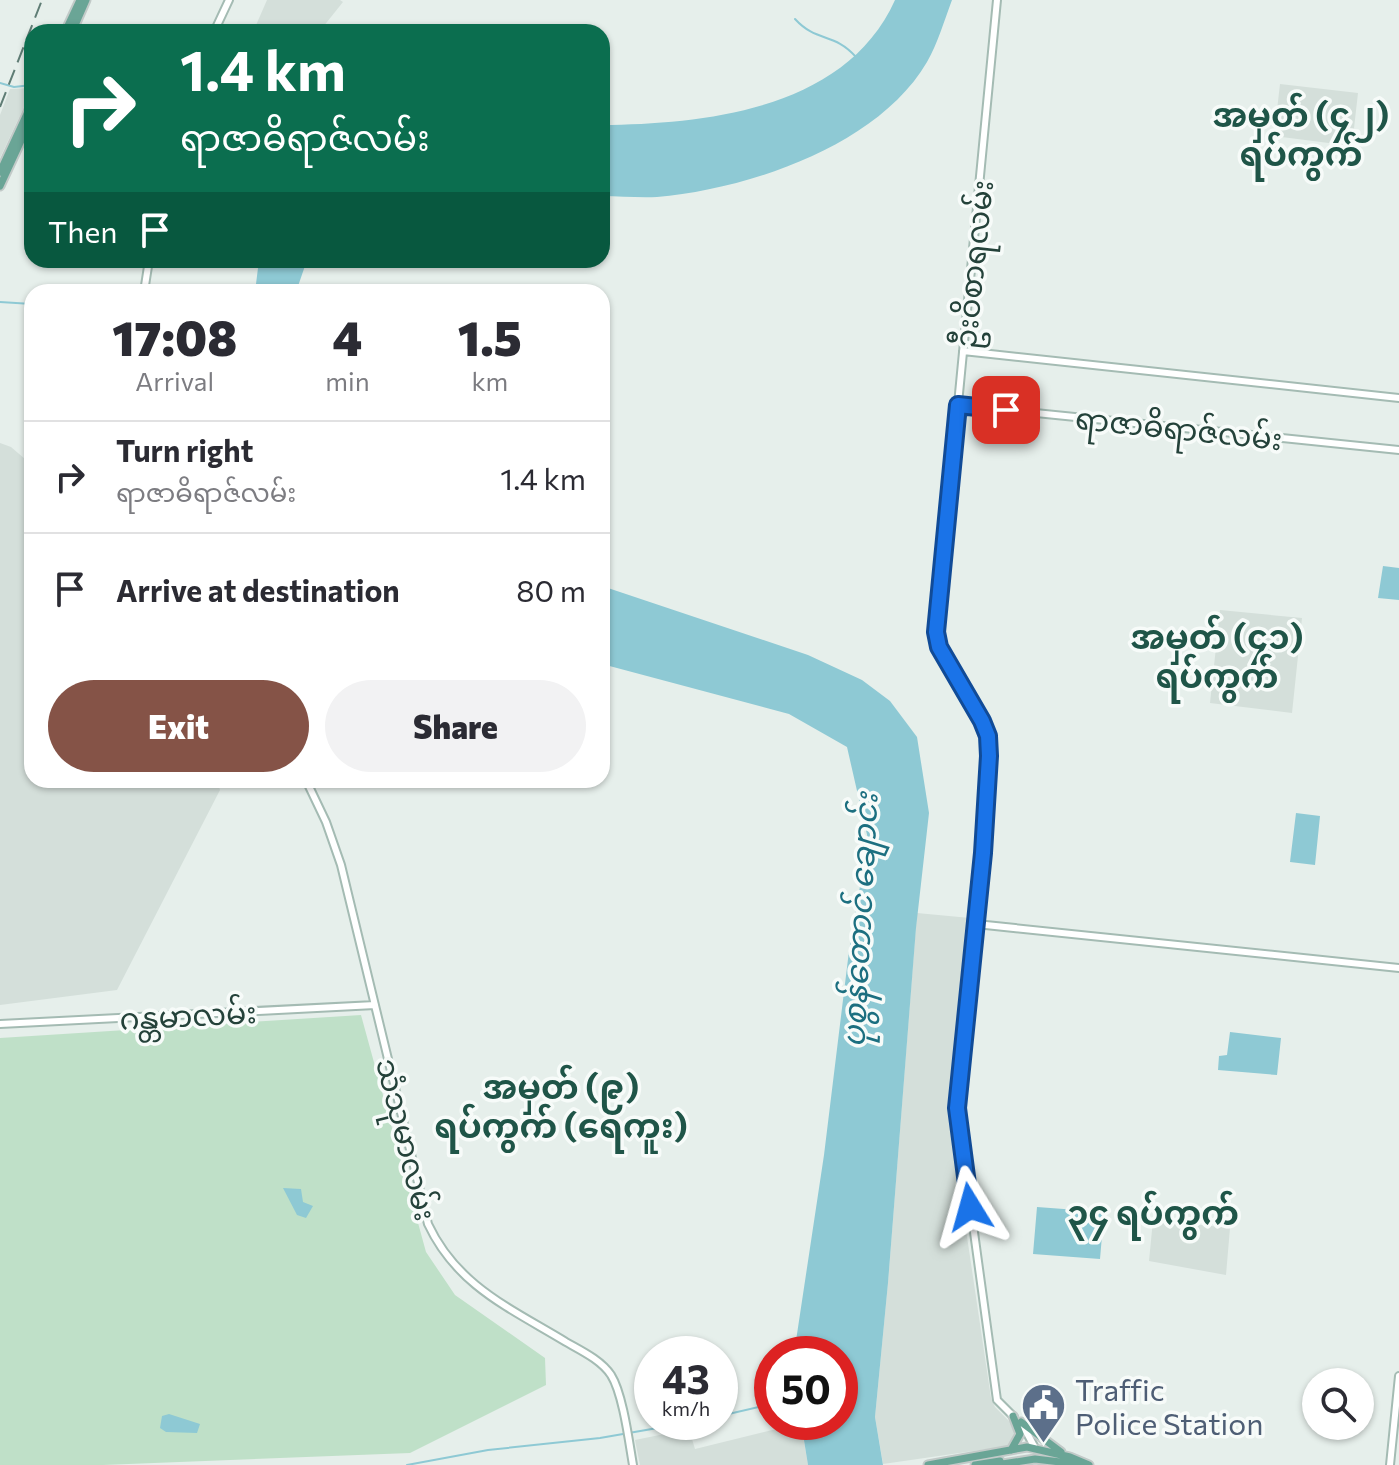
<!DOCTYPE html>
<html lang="en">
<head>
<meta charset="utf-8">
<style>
	:root { --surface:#fff; --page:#f2f2f3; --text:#2b2b33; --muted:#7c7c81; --line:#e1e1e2; --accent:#855347 }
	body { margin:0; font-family:Commissioner,"Noto Sans Myanmar",sans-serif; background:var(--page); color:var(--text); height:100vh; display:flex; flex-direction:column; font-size:30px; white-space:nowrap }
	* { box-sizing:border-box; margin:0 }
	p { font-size:26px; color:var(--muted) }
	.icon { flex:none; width:44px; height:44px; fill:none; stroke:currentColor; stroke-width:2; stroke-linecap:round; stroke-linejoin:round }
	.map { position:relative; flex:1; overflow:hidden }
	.side { position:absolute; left:24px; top:284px; width:586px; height:504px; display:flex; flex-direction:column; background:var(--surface); border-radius:24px; box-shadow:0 2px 6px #0004 }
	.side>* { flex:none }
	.banner { position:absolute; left:24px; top:24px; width:586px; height:244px; border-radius:24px; box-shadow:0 2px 6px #0004; background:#0b6e4f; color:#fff; overflow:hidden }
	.buttons { position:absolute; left:1302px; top:1368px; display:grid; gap:16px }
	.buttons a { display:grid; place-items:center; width:72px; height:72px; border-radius:50%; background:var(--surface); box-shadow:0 2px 6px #0004; font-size:40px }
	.speed { position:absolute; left:634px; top:1336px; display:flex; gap:16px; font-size:40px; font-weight:700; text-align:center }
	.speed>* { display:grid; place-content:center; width:104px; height:104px; border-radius:50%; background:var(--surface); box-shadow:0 2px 6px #0004; line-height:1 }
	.speed small { font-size:20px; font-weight:400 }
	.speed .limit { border:12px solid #d22; background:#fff; color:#111 }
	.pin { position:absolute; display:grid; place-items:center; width:68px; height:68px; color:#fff; margin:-34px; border-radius:16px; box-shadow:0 4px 12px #0006 }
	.me { position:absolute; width:88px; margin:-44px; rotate:352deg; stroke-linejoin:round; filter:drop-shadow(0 0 6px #0008) }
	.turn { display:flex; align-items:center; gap:28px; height:168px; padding:0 24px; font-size:36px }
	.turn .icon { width:104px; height:104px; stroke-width:2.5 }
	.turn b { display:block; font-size:56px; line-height:68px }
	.then { display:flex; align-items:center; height:76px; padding:0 24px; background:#0003; gap:16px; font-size:30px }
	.eta { display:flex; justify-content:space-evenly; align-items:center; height:136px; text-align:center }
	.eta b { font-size:48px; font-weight:800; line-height:56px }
	.primary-button { display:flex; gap:16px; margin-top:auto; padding:16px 24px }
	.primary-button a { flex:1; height:92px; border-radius:48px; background:var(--accent); color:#fff; font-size:32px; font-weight:800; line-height:92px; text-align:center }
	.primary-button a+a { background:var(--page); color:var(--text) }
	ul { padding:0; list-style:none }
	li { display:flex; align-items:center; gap:24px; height:112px; padding:0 24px; border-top:2px solid var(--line) }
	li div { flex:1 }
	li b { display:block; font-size:30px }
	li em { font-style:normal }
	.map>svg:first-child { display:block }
	.built { fill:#d4dfda }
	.green { fill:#bfe0c8 }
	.water { fill:#8ec9d4 }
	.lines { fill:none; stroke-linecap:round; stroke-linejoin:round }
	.stream { stroke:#8ec9d4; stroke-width:2 }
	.secondary-casing { stroke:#a4bbb3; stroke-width:10 }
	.primary-casing { stroke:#c2cac8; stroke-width:11 }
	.secondary { stroke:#fff; stroke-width:6 }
	.primary { stroke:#6aa596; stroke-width:7 }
	.rail { stroke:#5f7d75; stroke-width:2; stroke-dasharray:16 8; stroke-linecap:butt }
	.route-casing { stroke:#114b97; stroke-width:20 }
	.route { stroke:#1a73e8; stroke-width:14 }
	.labels { text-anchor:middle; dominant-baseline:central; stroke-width:7; stroke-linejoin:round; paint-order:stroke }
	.street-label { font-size:30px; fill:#24423a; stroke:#f7fbf9 }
	.service-label { font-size:30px; fill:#4e5e75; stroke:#f7fbf9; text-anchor:start }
	.water-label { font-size:32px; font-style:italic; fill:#1c6f80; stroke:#f7fbf9 }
	.quarter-label { font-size:34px; font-weight:bold; fill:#1f5548; stroke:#f7fbf9 }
</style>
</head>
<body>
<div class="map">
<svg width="1399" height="1465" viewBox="0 0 1399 1465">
	<rect width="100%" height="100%" fill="#e6efeb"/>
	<path class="built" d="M267,0H340L343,2L319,32H253Z
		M1280,84L1358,93L1352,146L1274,136Z
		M32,88V90L0,158V115L10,89Z
		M0,443L11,447L32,465V780H217L220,790L117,990L0,1005Z
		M1220,610L1302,618L1292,713L1210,703Z
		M917,913L970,918L951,1106V1129L991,1398L995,1407L1016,1428V1435L1008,1446L883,1464L875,1417L888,1283Z
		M1153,1220L1230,1228L1226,1275L1149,1261Z
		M801,1423L808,1465H640L635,1440L689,1429L695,1449Z"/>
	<path class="green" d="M361,1015L426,1252L455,1295L545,1358L546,1385L410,1453L103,1465H0V1038Z"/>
	<path class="water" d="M895,0H952C944,21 938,43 927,62C878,146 748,189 657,197C639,198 620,196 602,196V125C707,124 846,109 895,0Z
		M259,260H307L296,292H255Z
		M1383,566L1399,568V600L1378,598Z
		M602,586L808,655L862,680L890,701L917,737L929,813L916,928L888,1283L875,1417L883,1465H808L801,1422H840V1354H794L824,1155L849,951L868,839L847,747L789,714L602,664Z
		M1296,813L1320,816L1315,865L1290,862Z
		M1230,1032L1281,1038L1277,1075L1218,1070L1219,1056L1227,1055Z
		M283,1188L301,1189L303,1202L313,1206L306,1218L297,1215Z
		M1037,1207L1104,1212L1100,1259L1033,1254Z
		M169,1414L200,1424L197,1433L166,1432L160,1428L162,1416Z"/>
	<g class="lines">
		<path class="stream" d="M795,19C817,43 834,32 856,57
			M0,83L14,87L32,85
			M0,302L32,304
			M720,1416L772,1404
			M407,1465L488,1450L600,1438L692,1422"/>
		<defs>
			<path id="secondary" d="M997,0L936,632L939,647L982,721L988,736L989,756L983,853L957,1108L997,1400L1014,1417
				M214,32L229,0
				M144,292L149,260
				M963,351L1399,398
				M958,405L1399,450
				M306,780L326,822L341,865L428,1224C457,1286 510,1308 566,1342C582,1351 601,1360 611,1375C623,1394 629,1442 633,1465
				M976,924L1399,968
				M0,1024L375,1005
				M1022,1424L1035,1448
				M1390,1465L1399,1376"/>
			<path id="primary" d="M65,32L80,0
				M72,32L86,0
				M0,172L32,103
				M0,186L32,117
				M1021,1422L1061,1452
				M1011,1450L1020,1434L1013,1416
				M928,1465L1027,1447L1070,1457L1089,1465
				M975,1465L1000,1461
				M996,1465L1035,1459L1077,1464"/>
		</defs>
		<use href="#secondary" class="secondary-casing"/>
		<use href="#primary" class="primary-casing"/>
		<use href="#secondary" class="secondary"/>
		<use href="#primary" class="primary"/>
		<path class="rail" d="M0,107L42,0"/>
	</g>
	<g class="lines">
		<defs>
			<path id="route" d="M970,1207L957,1108L983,853L989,756L988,736L982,721L939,647L936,632L958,405L1006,410"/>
		</defs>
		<use href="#route" class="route-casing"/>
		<use href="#route" class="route"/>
	</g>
	<defs>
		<symbol id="civic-pin" viewBox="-11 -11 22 30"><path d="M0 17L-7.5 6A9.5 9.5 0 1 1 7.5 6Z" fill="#5c6f8a" stroke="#f7fbf9"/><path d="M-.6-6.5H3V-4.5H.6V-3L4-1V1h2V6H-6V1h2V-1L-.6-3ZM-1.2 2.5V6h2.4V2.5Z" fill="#fff"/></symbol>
	</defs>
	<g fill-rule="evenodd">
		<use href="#civic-pin" x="1018" y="1380" width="51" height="69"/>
	</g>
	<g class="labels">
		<g class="street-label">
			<text transform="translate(972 264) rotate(-84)">ဦးဝိစာရလမ်း</text>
			<text transform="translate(1179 427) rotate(6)">ရာဇာဓိရာဇ်လမ်း</text>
			<text transform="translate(188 1014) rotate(-3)">ဂန္တမာလမ်း</text>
			<text transform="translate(408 1139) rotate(76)">သံသုမာလမ်း</text>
		</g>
		<g class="service-label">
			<text x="1075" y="1388">Traffic<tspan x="1075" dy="34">Police Station</tspan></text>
		</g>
		<g class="water-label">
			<text transform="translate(858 920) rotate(-87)">ပုစွန်တောင် ချောင်း</text>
		</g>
		<g class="quarter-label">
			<text x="1301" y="113">အမှတ် (၄၂)<tspan x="1301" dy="39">ရပ်ကွက်</tspan></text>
			<text x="1217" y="635">အမှတ် (၄၁)<tspan x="1217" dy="39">ရပ်ကွက်</tspan></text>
			<text x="561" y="1085">အမှတ် (၉)<tspan x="561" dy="39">ရပ်ကွက် (ရေကူး)</tspan></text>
			<text x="1153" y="1211">၃၄ ရပ်ကွက်</text>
		</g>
	</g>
</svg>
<div class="buttons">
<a><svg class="icon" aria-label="search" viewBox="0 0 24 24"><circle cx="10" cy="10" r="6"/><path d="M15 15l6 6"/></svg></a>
</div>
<div class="speed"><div>43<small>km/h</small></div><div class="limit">50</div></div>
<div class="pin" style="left:1006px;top:410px;background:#d93025"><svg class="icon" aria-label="arrive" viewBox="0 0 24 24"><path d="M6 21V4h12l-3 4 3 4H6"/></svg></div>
<svg class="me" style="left:970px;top:1207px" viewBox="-20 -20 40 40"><path d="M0-17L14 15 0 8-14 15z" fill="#1a73e8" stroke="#fff" stroke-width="4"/></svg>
<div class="banner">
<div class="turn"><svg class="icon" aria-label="right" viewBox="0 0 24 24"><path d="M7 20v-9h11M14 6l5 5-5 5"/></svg><div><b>1.4 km</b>ရာဇာဓိရာဇ်လမ်း</div></div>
<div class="then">Then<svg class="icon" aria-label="arrive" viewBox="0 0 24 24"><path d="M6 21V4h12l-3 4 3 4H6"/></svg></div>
</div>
<section class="side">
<div class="eta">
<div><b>17:08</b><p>Arrival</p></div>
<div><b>4</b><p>min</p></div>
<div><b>1.5</b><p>km</p></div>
</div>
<ul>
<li><svg class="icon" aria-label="right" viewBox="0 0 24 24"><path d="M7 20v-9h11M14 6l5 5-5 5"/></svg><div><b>Turn right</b><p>ရာဇာဓိရာဇ်လမ်း</p></div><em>1.4 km</em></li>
<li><svg class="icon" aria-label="arrive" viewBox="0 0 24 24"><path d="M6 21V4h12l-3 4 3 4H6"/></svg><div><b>Arrive at destination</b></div><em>80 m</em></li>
</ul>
<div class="primary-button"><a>Exit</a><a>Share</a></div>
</section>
</div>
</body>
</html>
